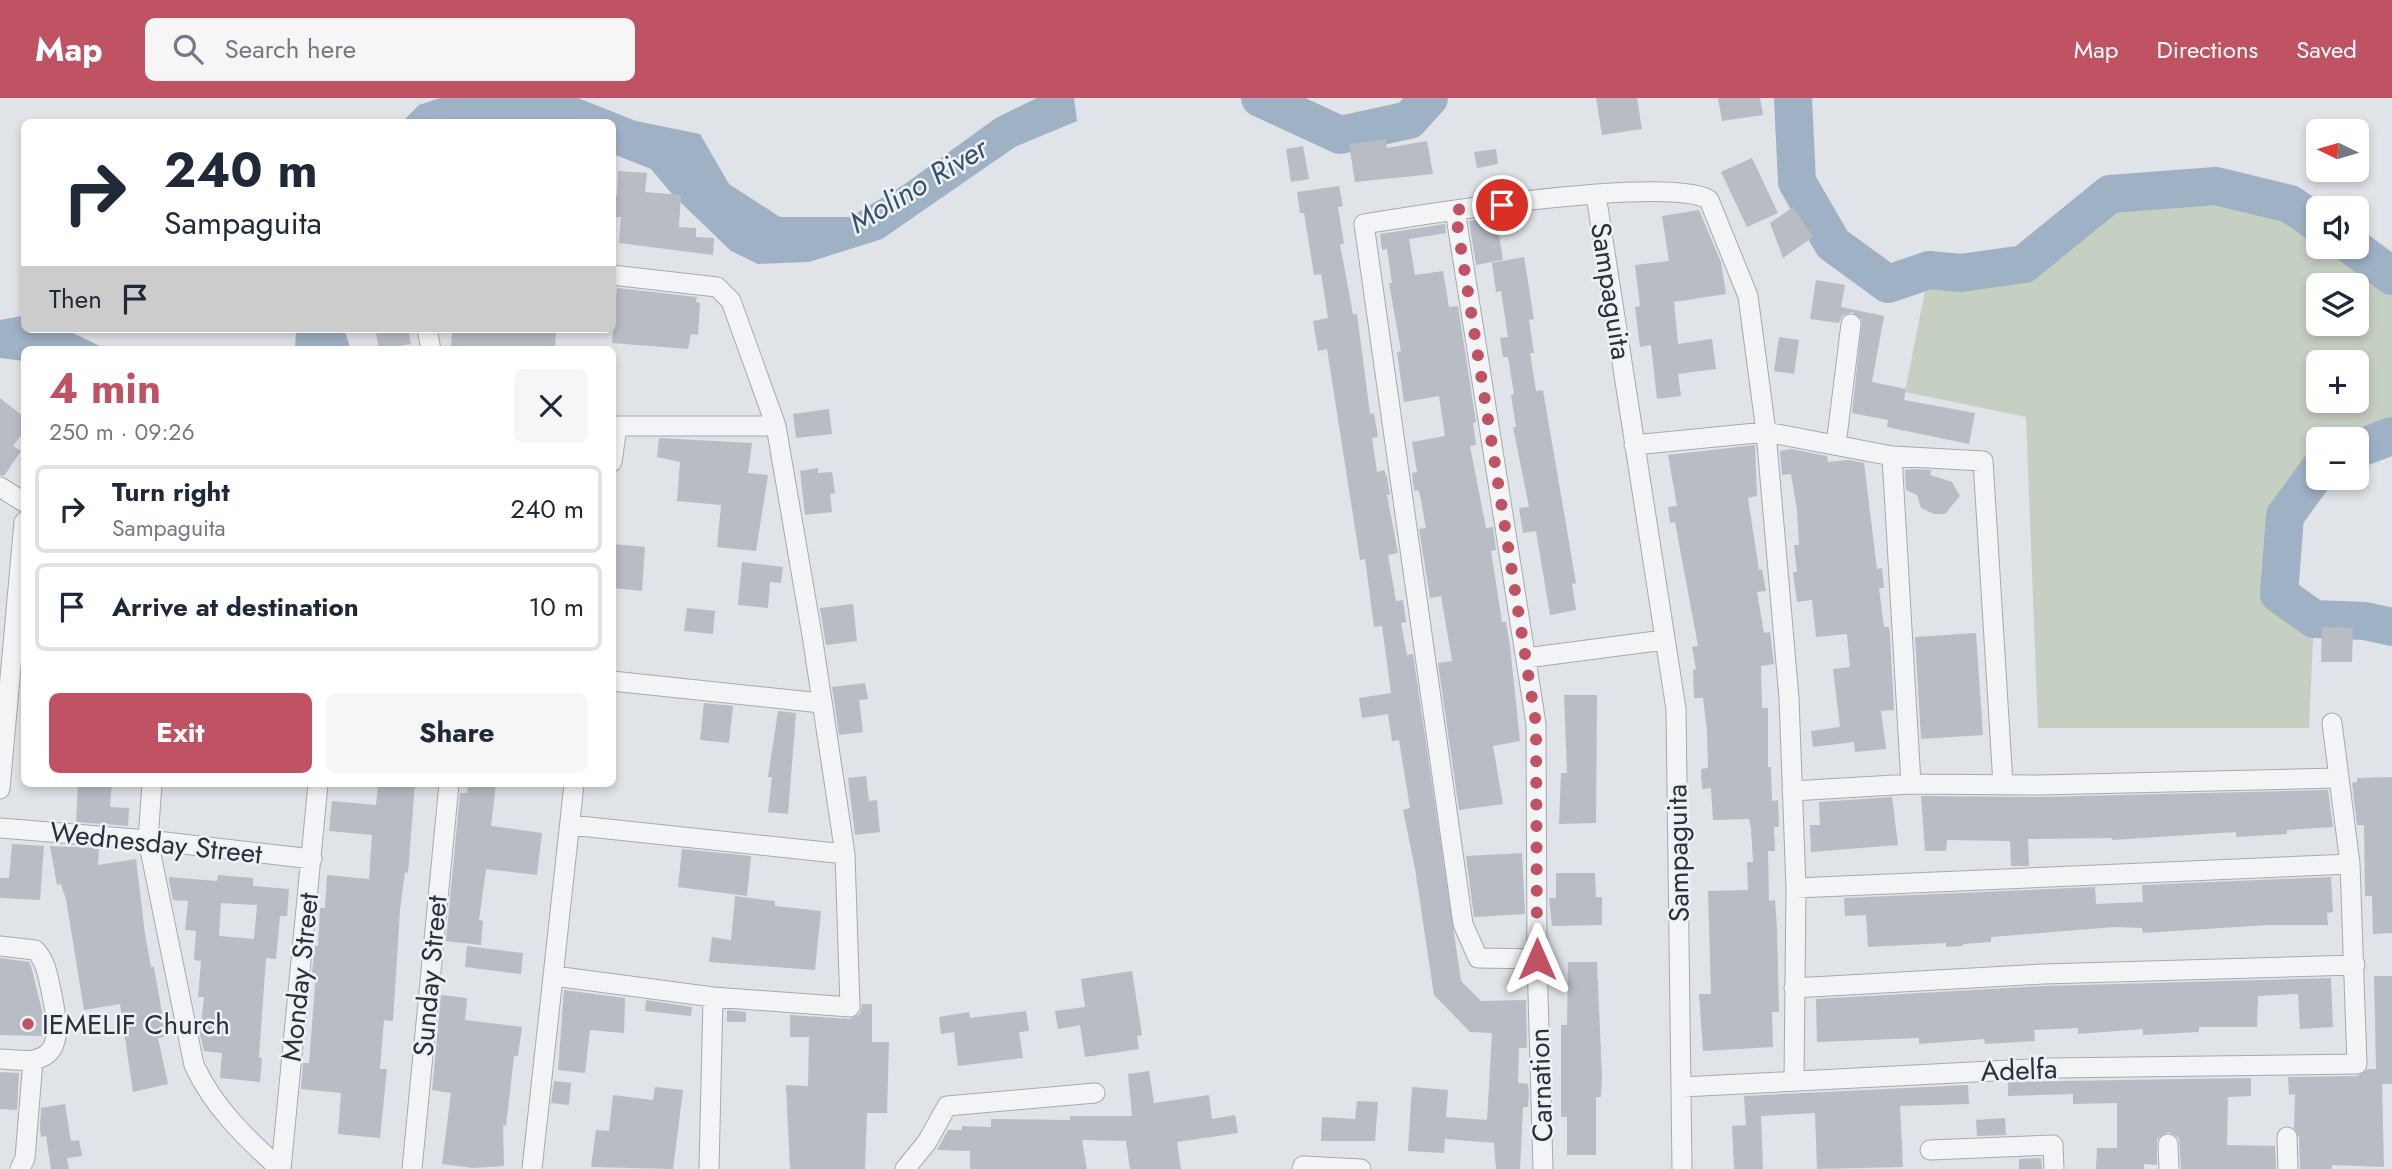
<!DOCTYPE html>
<html lang="en">
<head>
<meta charset="utf-8">
<style>
	:root { --surface:#fff; --page:#f6f6f7; --text:#1f2937; --muted:#747a83; --line:#e0e1e3; --accent:#bf5263 }
	body { margin:0; font-family:Jost,sans-serif; background:var(--page); color:var(--text); height:100vh; display:flex; flex-direction:column; font-size:26px; white-space:nowrap }
	* { box-sizing:border-box; margin:0 }
	p { font-size:23px; color:var(--muted) }
	.icon { flex:none; width:38px; height:38px; fill:none; stroke:currentColor; stroke-width:2; stroke-linecap:round; stroke-linejoin:round }
	.map { position:relative; flex:1; overflow:hidden }
	.sheet { position:absolute; left:21px; top:248px; width:595px; height:441px; display:flex; flex-direction:column; background:var(--surface); border-radius:10px; box-shadow:0 4px 10px #0003 }
	.sheet>* { flex:none }
	.top-card { position:absolute; left:21px; top:21px; width:595px; height:214px; border-radius:10px; box-shadow:0 4px 10px #0003; background:#fff; color:var(--text); overflow:hidden }
	.needle { width:46px; rotate:275deg }
	.fabs { position:absolute; left:2306px; top:21px; display:grid; gap:14px }
	.fabs a { display:grid; place-items:center; width:63px; height:63px; border-radius:10px; background:var(--surface); box-shadow:0 4px 10px #0003; font-size:35px }
	.pin { position:absolute; display:grid; place-items:center; width:60px; height:60px; color:#fff; margin:-30px; border:4px solid #fff; border-radius:50%; box-shadow:0 2px 7px #0007 }
	.me { position:absolute; width:77px; margin:-38px; rotate:0deg; stroke-linejoin:round; filter:drop-shadow(0 0 5px #0008) }
	.turn { display:flex; align-items:center; gap:24px; height:147px; padding:0 28px; font-size:32px }
	.turn .icon { width:91px; height:91px; stroke-width:2.5 }
	.turn b { display:block; font-size:49px; line-height:60px }
	.then { display:flex; align-items:center; height:66px; padding:0 28px; background:#0003; gap:14px; font-size:26px }
	.round { display:grid; place-items:center; flex:none; width:74px; height:74px; border-radius:10px; background:var(--page) }
	.summary { display:flex; align-items:center; justify-content:space-between; height:119px; padding:0 28px }
	h1 { font-size:42px; font-weight:700; line-height:52px; color:var(--accent) }
	.primary-button { display:flex; gap:14px; margin-top:auto; padding:14px 28px }
	.primary-button a { flex:1; height:80px; border-radius:10px; background:var(--accent); color:#fff; font-size:28px; font-weight:700; line-height:80px; text-align:center }
	.primary-button a+a { background:var(--page); color:var(--text) }
	ul { padding:0; list-style:none }
	li { display:flex; align-items:center; gap:21px; height:88px; margin:0 14px 10px; padding:0 14px; border:4px solid var(--line); border-radius:10px }
	li div { flex:1 }
	li b { display:block; font-size:26px }
	li em { font-style:normal }
	header { display:flex; align-items:center; gap:42px; box-sizing:border-box; height:98px; padding:0 35px; background:var(--accent); color:#fff }
	header strong { font-size:33px }
	nav { display:flex; gap:38px; margin-inline-start:auto; font-size:24px }
	.search { width:490px; height:63px; background:var(--page); display:flex; align-items:center; gap:18px; box-sizing:border-box; padding:0 24px; border-radius:10px; color:var(--muted); font-size:26px }
	.map>svg:first-child { display:block }
	.green { fill:#c6d0c2; fill-rule:evenodd }
	.water { fill:#9fb1c4 }
	.lines { fill:none; stroke-linecap:round; stroke-linejoin:round }
	.river { stroke:#9fb1c4; stroke-width:38 }
	.building { fill:#b8bcc4; fill-rule:evenodd }
	.minor-casing { stroke:#a6aab1; stroke-width:21 }
	.minor { stroke:#f2f4f6; stroke-width:19 }
	.route { stroke:#bf5263; stroke-width:12; stroke-dasharray:0 21.6 }
	.poi-dot { fill:#bf5263; stroke:#eff2f5; stroke-width:2.5 }
	.labels { text-anchor:middle; dominant-baseline:central; stroke-width:5; stroke-linejoin:round; paint-order:stroke }
	.street-label { font-size:28px; fill:#2a313d; stroke:#eff2f5 }
	.poi-label { font-size:28px; fill:#2a313d; stroke:#eff2f5; text-anchor:start }
	.water-label { font-size:30px; font-style:italic; fill:#39506d; stroke:#eff2f5 }
</style>
</head>
<body>
<header>
<strong>Map</strong>
<div class="search"><svg class="icon" aria-label="search" viewBox="0 0 24 24"><circle cx="10" cy="10" r="6"/><path d="M15 15l6 6"/></svg>Search here</div>
<nav><a>Map</a><a>Directions</a><a>Saved</a></nav>
</header>
<div class="map">
<svg width="2392" height="1071" viewBox="0 0 2392 1071">
	<rect width="100%" height="100%" fill="#e0e3e7"/>
	<path class="green" d="M2216,88L2290,106L2319,126V149H2353L2392,178V338L2357,351V341H2319V371L2285,418L2279,496L2314,521L2309,630H2038L2026,319L1905,294L1929,172L1961,175L2024,166L2110,96ZM2319,187H2357V226H2319ZM2319,264H2357V303H2319Z"/>
	<path class="water" d="M440,0H578L636,23L700,36L729,86L780,119H850L902,88L996,20L1037,0H1074L1077,23L1015,49L882,141L809,164L758,166L731,153L672,96L651,71L613,56L612,24H402L419,7Z
		M21,218L24,219V231H65L108,252H24V263L0,260V222Z
		M296,231H344L351,252H295Z"/>
	<g class="lines">
		<path class="river" d="M1260,0L1340,37L1409,22L1429,0
			M1793,0L1797,84L1833,146L1888,186L1929,172L1961,175L2024,166L2110,96L2216,88L2290,106L2319,126
			M2353,149L2392,178
			M2357,351L2392,338
			M2319,371L2285,418L2279,496L2314,521L2365,523L2392,529"/>
	</g>
	<path class="building" d="M1596,0H1637L1642,31L1602,37Z
		M1718,0H1760L1763,17L1722,23Z
		M1386,41L1387,50L1427,43L1433,76L1355,84L1349,46Z
		M1303,48L1309,81L1291,84L1286,51Z
		M1496,51L1498,66L1477,70L1474,54Z
		M1752,60L1778,115L1747,129L1721,74Z
		M618,73L647,75L645,94L681,97L679,129L696,130V139L714,140L713,157L619,145L621,119H612V97H617Z
		M1339,88L1343,108L1338,109L1344,146H1340L1353,216H1357L1370,316L1374,315L1378,339L1372,340L1377,374L1384,372L1387,379L1390,397H1387L1398,455L1388,457L1396,503L1403,502L1406,524L1401,525L1407,557L1413,556L1461,883L1481,903L1526,902L1527,950H1519L1518,985L1528,986L1529,994L1528,1009H1523L1520,1071H1496L1494,1045L1445,1041L1444,1055L1408,1053L1412,989L1448,992L1446,1019L1487,1022L1492,935L1470,934L1434,897L1415,771L1403,712L1410,710L1399,642L1392,643L1388,616L1362,620L1359,600L1391,595L1382,528L1374,529L1365,461L1360,462L1327,251L1318,253L1313,223L1328,220L1321,176L1314,177L1304,115H1300L1297,94Z
		M1793,109L1813,139L1783,160L1770,125Z
		M1699,112L1721,164L1726,196L1674,204L1678,246L1712,241L1716,271L1678,276L1681,298L1657,301L1651,247L1640,249L1635,209L1640,208L1635,167L1669,163L1662,118Z
		M1496,119L1503,162L1476,167L1469,123Z
		M1445,126L1446,135L1409,141L1415,177L1443,173L1449,209L1458,208L1476,324L1473,325L1476,347L1470,348L1486,430L1493,429L1496,452L1491,453L1502,524H1506L1510,548L1520,643L1493,648L1503,706L1459,712L1438,565L1452,563L1441,498L1430,500L1419,431L1426,430L1420,397L1418,392L1414,393L1412,375L1417,374L1412,344L1445,338L1439,298L1404,304L1397,254L1401,253L1389,185H1392L1387,151L1382,152L1380,136Z
		M1524,159L1534,221L1529,222L1534,255H1530L1536,293L1543,292L1576,485L1572,486L1576,512L1550,517L1536,433L1523,435L1519,410L1529,409L1513,329H1516L1511,297L1514,296L1508,259H1503L1500,240L1508,239L1501,193L1496,194L1492,165Z
		M1816,182L1845,187L1841,209L1884,218L1872,284L1906,291L1904,302L1975,315L1969,346L1887,329L1888,322L1852,315L1862,222L1852,214L1842,218L1839,225L1810,221Z
		M617,190L697,199L696,204L700,205L698,237L691,236L688,251L612,245Z
		M397,231H408L411,246L379,252L376,235Z
		M452,231H556L555,252H451Z
		M1779,239L1799,242L1794,276L1774,273Z
		M0,300L24,319V333L13,348L21,353L4,378L0,377Z
		M829,311L832,336L796,340L793,316Z
		M659,340L752,345L748,375L768,377L756,453L717,449L721,407L677,403L680,364L657,359Z
		M1755,347L1757,398L1748,400L1759,472L1762,471L1766,493L1757,494L1764,535L1770,534L1774,566L1761,568L1762,610H1768V669H1771L1772,703L1778,702L1779,729H1774L1775,753H1768L1769,803L1775,802L1777,831L1779,914H1772L1773,949L1703,953L1699,896H1711L1708,793L1748,792L1747,764H1753L1751,730L1749,721L1713,722L1711,690L1702,691L1701,671L1708,670L1707,632L1703,600H1694L1693,572L1696,571L1692,549L1698,548L1675,424L1670,425L1668,409L1677,408L1668,357Z
		M1791,351L1827,358L1828,364L1848,362L1864,365L1877,471L1882,470L1884,490H1879L1884,529H1889L1890,539L1894,612L1881,613L1886,651L1855,654L1854,644L1813,649L1811,633L1840,629L1833,571L1850,569L1847,536L1816,539L1812,502L1797,504L1793,474H1797L1794,447H1799L1797,412L1791,376L1782,377L1780,353Z
		M818,370V375L832,374L835,395L830,396L832,414L805,417L800,373Z
		M1914,371L1932,372L1930,377L1952,384L1960,398L1945,416H1934L1921,410L1917,397L1906,392L1905,372Z
		M612,446L645,449L642,493L612,490Z
		M742,464L783,469L781,485L770,484L768,510L738,507Z
		M853,506L857,543L826,547L820,510Z
		M687,510L715,513L713,536L684,533Z
		M2322,529L2353,530L2352,564H2321Z
		M1976,535L1983,637L1921,641L1915,539Z
		M865,585L868,601L859,602L863,634L839,637L832,589Z
		M1564,597H1597L1596,725L1559,726L1561,675H1567Z
		M704,605L733,608L729,645L700,642Z
		M778,613L796,615L788,716L768,714L772,679H768Z
		M866,678L869,703L877,702L880,734L855,737L848,680Z
		M2392,679V835L2373,836L2372,798H2365L2364,727H2357L2352,685L2357,684V680Z
		M78,686H112L110,709L129,710L128,728L76,724Z
		M378,686H415L408,775L405,774L400,812L393,923L384,922L380,971H387L380,1040L338,1036L341,995L301,991L303,965H309L316,875H312L315,848H318L320,810H325L327,777L369,781L372,737L329,733L332,703L376,707Z
		M468,686H496L491,728L542,735L537,777L486,771L479,822L483,823L481,847L446,843L460,695H467Z
		M2328,692L2333,729L2287,732V736L2236,739V734L2112,742V740L2028,741L2029,768H2011L2010,743L1947,742L1946,753H1925L1921,698L2040,699Z
		M1892,699L1898,747L1811,754L1810,727H1820L1819,704Z
		M12,746L44,748L40,802L0,800V780H9Z
		M50,748L99,750L98,767L136,761L145,836L151,869H154L166,938L158,940L168,986L133,994L120,906L84,912L66,801L61,786L57,787Z
		M682,751L751,758L747,798L678,789Z
		M1522,755L1525,816L1474,819L1466,758Z
		M1556,775H1595L1596,799H1602V827L1552,828L1549,800H1556Z
		M218,777L253,780V788L289,791L287,818H280L276,861L266,860L259,959L262,960L260,984L220,980L222,955L204,953L200,937L204,899H198L201,863L194,862L196,833L185,832L188,803L173,802L169,782V779L217,783ZM221,805L257,807L254,841L219,838Z
		M2331,779L2333,814L2327,815L2328,827H2268L2143,835L2142,830L2114,829L1991,839V844L1963,846V848L1946,849V845L1868,849L1866,817L1845,818L1844,800L2095,789L2096,806L2143,804L2142,787Z
		M735,798L775,803V808L821,813L815,872L709,864L712,839L731,842Z
		M467,848L523,855L521,876L465,869Z
		M0,860L29,864L31,868L43,917V938L0,937Z
		M1568,864H1597L1602,979L1601,999H1596V1057H1567V1019H1561V927H1567Z
		M1132,873L1142,937L1137,938L1139,951L1085,959L1080,927L1058,931L1055,913L1085,909L1081,881Z
		M2374,878H2392V986H2382L2384,1069L2332,1067V1071H2300L2299,1039L2294,1030L2295,996L2289,997L2288,979L2357,978L2368,971H2376Z
		M2331,880L2333,929L2300,931L2298,896L2258,898L2257,929H2199V934L2143,937V931L2078,936V930L2034,932L2035,943L1985,946L1984,941L1919,946V940L1817,944L1816,901L2044,888Z
		M564,892L625,900L624,935L590,932L585,975L558,972Z
		M441,897L467,900L465,922L522,929L518,958H514L506,1028L503,1027L504,1068L473,1070L442,1066L451,995L432,992Z
		M646,902L692,909L691,918L645,913Z
		M862,906H872V944H889L887,1015H867L865,1071H790L786,987L808,988L809,939H790V917L850,921L860,916Z
		M727,912L746,914V924H727Z
		M1026,913L1029,933L1019,934L1023,960L958,968L954,934L941,936L939,919L969,914L970,920Z
		M1149,973L1154,1005L1209,997L1212,1021L1235,1017L1238,1035L1177,1044L1181,1071H1130L1126,1043L1082,1042L1087,1071H970V1053L937,1052L948,1032H962V1028L991,1029V1021L1070,1022V1018H1132L1128,976Z
		M0,974L19,975L17,1012L0,1011Z
		M2251,980V998L2228,999L2227,1047L2275,1048L2276,1071H2181L2179,1040L2168,1034L2157,1041V1067L2144,1066V1071H2096L2097,1050H2117V1005L2073,1006V996L2008,998V984Z
		M554,983L571,985L569,1007L551,1005Z
		M1968,987L1969,1006L1900,1008L1903,1069L1817,1071L1815,1015L1761,1018L1763,1071H1734L1732,1028L1746,1027L1744,998Z
		M655,989L683,992L673,1071L591,1069L596,1032L609,1033L613,997L653,1002Z
		M1357,1003L1378,1004L1375,1043H1321L1322,1019L1355,1021Z
		M65,1006L71,1043L79,1042L82,1058L67,1060L69,1071H51L46,1038L41,1039L40,1029L41,1010Z
		M2005,1020L2006,1037L1977,1038L1976,1022Z
		M2041,1060L2042,1071H2019V1061Z"/>
	<g class="lines">
		<defs>
			<path id="minor" d="M1596,97L1676,611L1682,1071
				M1455,112L1536,626L1537,861L1543,1071
				M612,177L717,189L731,203L776,328H612
				M427,231L431,252
				M1634,347L1766,334L1892,358L1983,363L2003,686
				M1836,347L1851,226
				M1892,358L1911,686
				M612,364L617,329
				M0,389L24,404
				M1526,560L1664,542
				M612,583L821,605
				M152,686L148,742L194,967C214,1010 245,1039 280,1071
				M0,691L24,424
				M1792,693L1911,686L2040,687L2337,680
				M570,727L845,756
				M0,730L148,742L312,761
				M1796,790L2350,766
				M0,848L35,852C47,864 48,880 52,897C56,919 66,956 33,962C23,964 10,961 0,961
				M1537,861L1478,860L1463,826L1364,126C1420,117 1671,76 1709,102L1748,198L1766,334L1789,600L1796,790L1794,982
				M554,878L713,899L850,909L845,756L812,537L776,328
				M1794,890L2043,876L2355,867
				M1682,989L2051,970L2357,966L2350,766L2332,625
				M2287,1039L2288,1071
				M2168,1046L2169,1071
				M1930,1052L2053,1047L2054,1071
				M20,1071L25,1060L33,962
				M281,1071L318,686
				M412,1071L449,686
				M532,1071L574,686
				M709,1071L713,899
				M905,1071L927,1044L947,1008L1095,995
				M1302,1071L1303,1068L1361,1071"/>
		</defs>
		<use href="#minor" class="minor-casing"/>
		<use href="#minor" class="minor"/>
	</g>
	<g class="lines">
		<path class="route" d="M1502,107L1455,112L1536,626L1537,861"/>
	</g>
	<circle class="poi-dot" cx="28" cy="926" r="7"/>
	<g class="labels">
		<g class="street-label">
			<text transform="translate(1611 193) rotate(81)">Sampaguita</text>
			<text transform="translate(156 745) rotate(6)">Wednesday Street</text>
			<text transform="translate(1678 755) rotate(-91)">Sampaguita</text>
			<text transform="translate(430 878) rotate(-85)">Sunday Street</text>
			<text transform="translate(300 879) rotate(-84)">Monday Street</text>
			<text transform="translate(2019 972) rotate(-2)">Adelfa</text>
			<text transform="translate(1541 987) rotate(-92)">Carnation</text>
		</g>
		<g class="poi-label">
			<text x="42" y="926">IEMELIF Church</text>
		</g>
		<g class="water-label">
			<text transform="translate(918 87) rotate(-31)">Molino River</text>
		</g>
	</g>
</svg>
<div class="fabs">
<a><svg class="needle" viewBox="-14 -14 28 28"><path d="M0-13l5 13h-10z" fill="#e53935"/><path d="M0 13l5-13h-10z" fill="#747a83"/></svg></a>
<a><svg class="icon" aria-label="sound" viewBox="0 0 24 24"><path d="M4 9h4l5-4v14l-5-4H4zM17 9q2 3 0 6"/></svg></a>
<a><svg class="icon" aria-label="layers" viewBox="0 0 24 24"><path d="M12 4l9 5-9 5-9-5zM3 14l9 5 9-5"/></svg></a>
<a>+</a>
<a>−</a>
</div>
<div class="pin" style="left:1502px;top:107px;background:#d93025"><svg class="icon" aria-label="arrive" viewBox="0 0 24 24"><path d="M6 21V4h12l-3 4 3 4H6"/></svg></div>
<svg class="me" style="left:1537px;top:861px" viewBox="-20 -20 40 40"><path d="M0-17L14 15 0 8-14 15z" fill="#bf5263" stroke="#fff" stroke-width="4"/></svg>
<div class="top-card">
<div class="turn"><svg class="icon" aria-label="right" viewBox="0 0 24 24"><path d="M7 20v-9h11M14 6l5 5-5 5"/></svg><div><b>240 m</b>Sampaguita</div></div>
<div class="then">Then<svg class="icon" aria-label="arrive" viewBox="0 0 24 24"><path d="M6 21V4h12l-3 4 3 4H6"/></svg></div>
</div>
<section class="sheet">
<div class="summary"><div><h1>4 min</h1><p>250 m · 09:26</p></div><a class="round"><svg class="icon" aria-label="close" viewBox="0 0 24 24"><path d="M6 6l12 12M18 6L6 18"/></svg></a></div>
<ul>
<li><svg class="icon" aria-label="right" viewBox="0 0 24 24"><path d="M7 20v-9h11M14 6l5 5-5 5"/></svg><div><b>Turn right</b><p>Sampaguita</p></div><em>240 m</em></li>
<li><svg class="icon" aria-label="arrive" viewBox="0 0 24 24"><path d="M6 21V4h12l-3 4 3 4H6"/></svg><div><b>Arrive at destination</b></div><em>10 m</em></li>
</ul>
<div class="primary-button"><a>Exit</a><a>Share</a></div>
</section>
</div>
</body>
</html>
